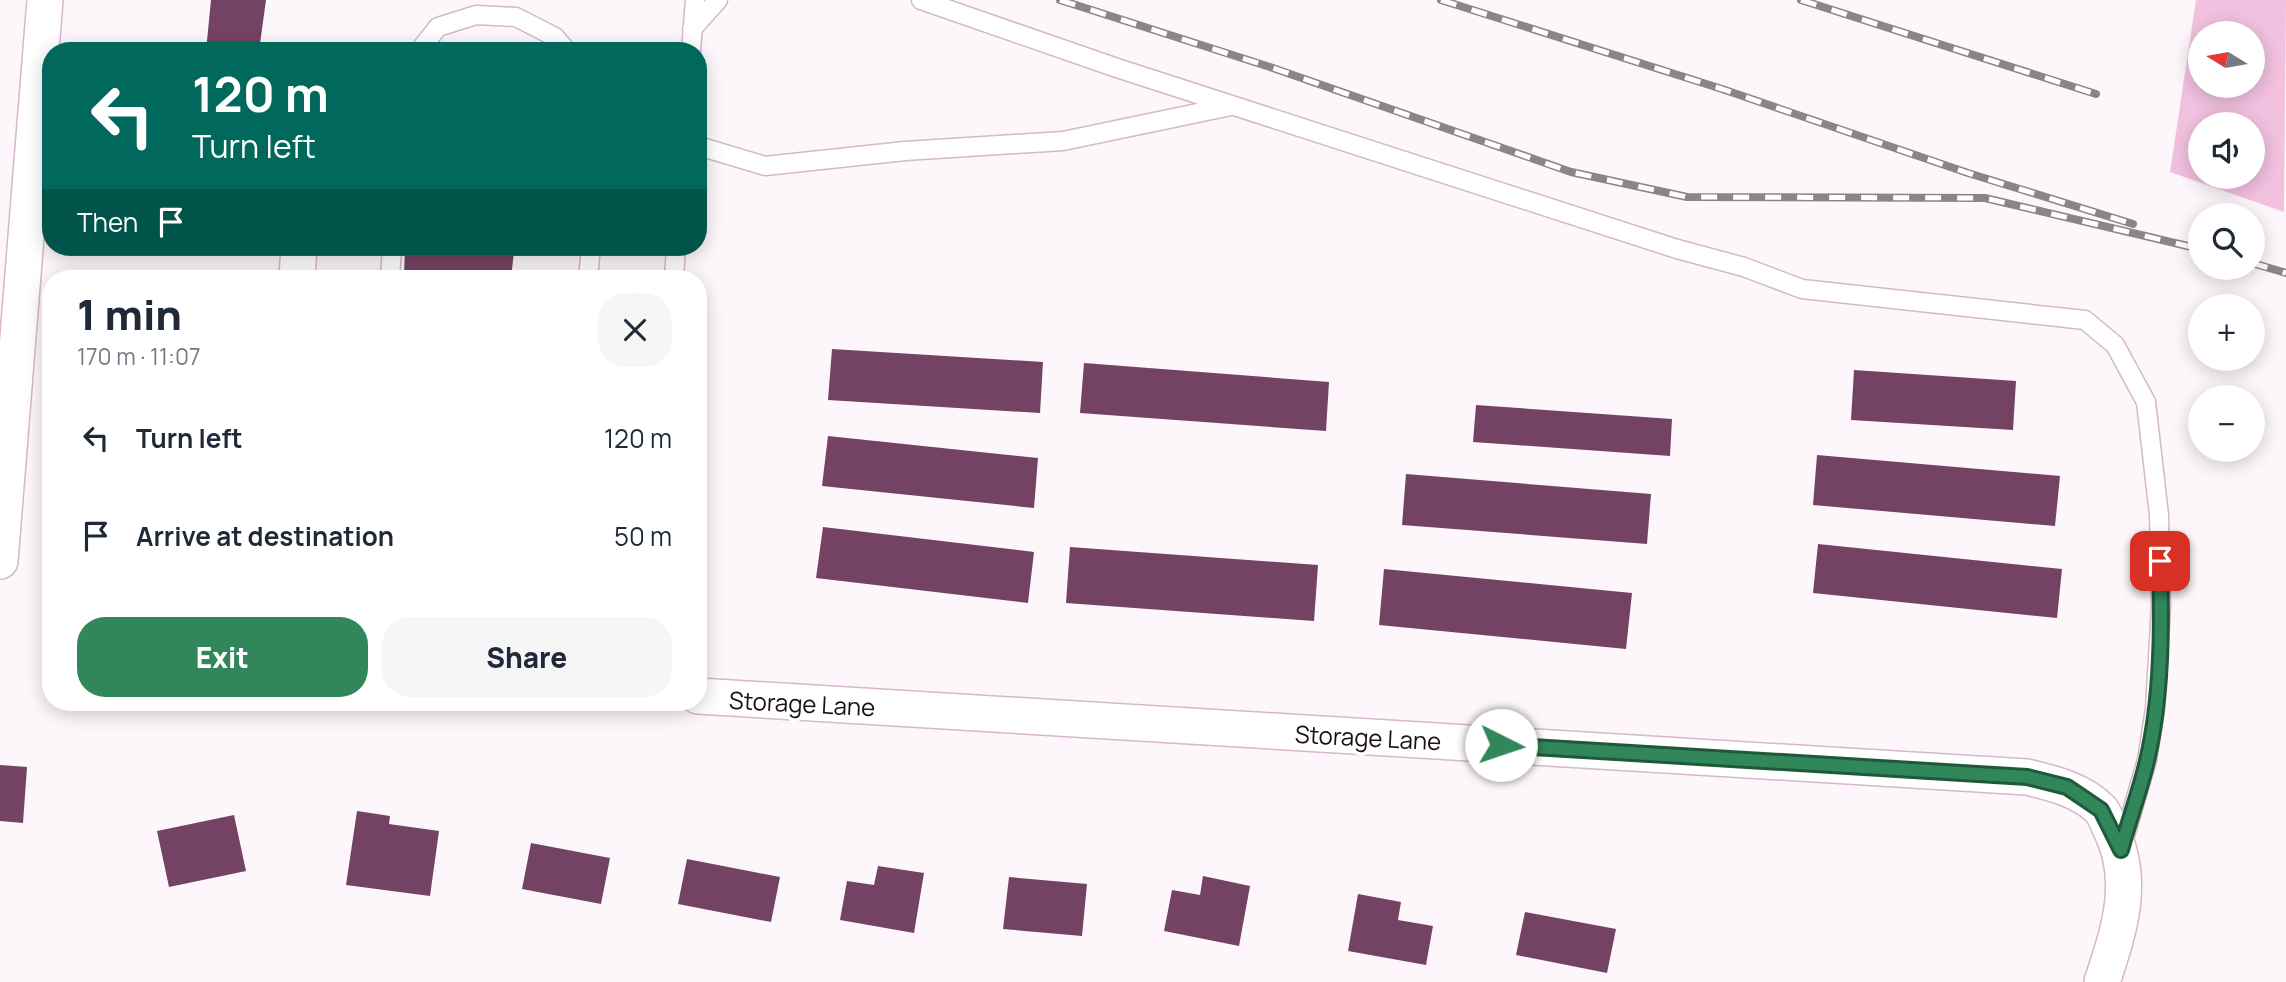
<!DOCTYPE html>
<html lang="en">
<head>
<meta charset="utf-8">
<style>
	:root { --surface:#fff; --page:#f6f6f7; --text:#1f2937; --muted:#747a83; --accent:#31875a }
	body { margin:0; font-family:Manrope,sans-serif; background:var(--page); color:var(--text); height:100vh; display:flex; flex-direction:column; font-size:26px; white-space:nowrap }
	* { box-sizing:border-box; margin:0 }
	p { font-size:23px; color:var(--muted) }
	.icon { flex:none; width:38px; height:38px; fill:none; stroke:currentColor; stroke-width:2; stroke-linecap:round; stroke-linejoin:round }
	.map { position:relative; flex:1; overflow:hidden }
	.sheet { position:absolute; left:42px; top:270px; width:665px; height:441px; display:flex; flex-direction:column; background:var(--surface); border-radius:28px; box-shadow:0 4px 18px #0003 }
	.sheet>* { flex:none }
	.hud { position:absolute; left:42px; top:42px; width:665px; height:214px; border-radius:28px; box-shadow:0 4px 18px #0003; background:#00695c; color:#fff; overflow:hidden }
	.needle { width:46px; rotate:281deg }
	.buttons { position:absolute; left:2188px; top:21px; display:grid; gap:14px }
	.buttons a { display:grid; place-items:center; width:77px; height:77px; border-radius:50%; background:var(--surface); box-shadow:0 4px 18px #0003; font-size:35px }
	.pin { position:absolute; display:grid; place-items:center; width:60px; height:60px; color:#fff; margin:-30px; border-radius:14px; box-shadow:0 4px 10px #0006 }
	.me { position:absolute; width:77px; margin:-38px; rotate:94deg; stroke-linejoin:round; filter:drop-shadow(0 0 5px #0008) }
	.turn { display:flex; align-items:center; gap:24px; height:147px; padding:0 35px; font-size:32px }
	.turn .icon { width:91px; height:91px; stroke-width:2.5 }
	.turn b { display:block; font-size:49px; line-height:60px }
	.then { display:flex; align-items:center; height:66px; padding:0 35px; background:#0003; gap:14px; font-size:26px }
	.round { display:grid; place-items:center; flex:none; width:74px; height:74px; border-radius:28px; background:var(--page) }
	.headline { display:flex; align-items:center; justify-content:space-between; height:119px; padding:0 35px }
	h1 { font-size:42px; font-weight:800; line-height:52px }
	.action { display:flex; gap:14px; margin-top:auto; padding:14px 35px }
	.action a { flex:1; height:80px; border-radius:28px; background:var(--accent); color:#fff; font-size:28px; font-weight:800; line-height:80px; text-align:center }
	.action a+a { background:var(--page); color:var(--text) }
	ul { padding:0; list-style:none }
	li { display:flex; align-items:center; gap:21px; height:98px; padding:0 35px }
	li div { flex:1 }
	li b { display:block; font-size:26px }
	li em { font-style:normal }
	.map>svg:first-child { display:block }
	.green { fill:#f2c1e0; fill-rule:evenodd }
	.building { fill:#744364 }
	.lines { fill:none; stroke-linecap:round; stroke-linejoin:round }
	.service-casing { stroke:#d5b8ca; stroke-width:21 }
	.minor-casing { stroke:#d5b8ca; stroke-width:38 }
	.service { stroke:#fff; stroke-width:18 }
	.minor { stroke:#fff; stroke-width:35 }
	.rail-casing { stroke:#8d848a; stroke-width:8 }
	.rail { stroke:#fff; stroke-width:5; stroke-dasharray:16; stroke-linecap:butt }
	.route-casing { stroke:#20583a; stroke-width:18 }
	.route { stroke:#31875a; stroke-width:12 }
	.labels { text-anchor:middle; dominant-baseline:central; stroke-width:7; stroke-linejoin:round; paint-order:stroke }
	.street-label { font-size:24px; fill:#1a1017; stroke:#fff }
</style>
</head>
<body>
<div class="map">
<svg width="2286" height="982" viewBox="0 0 2286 982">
	<rect width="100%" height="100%" fill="#fdf6fa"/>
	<path class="green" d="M2196,0H2286L2284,212L2170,172ZM2200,33H2252V86H2200ZM2200,124H2252V177H2200Z"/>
	<path class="building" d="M211,0H266L259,51H206Z
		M405,247H541V249L514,252L511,278H404Z
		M832,349L1043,362L1040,413L828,400Z
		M1084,363L1329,382L1326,431L1080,413Z
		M1854,370L2016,381L2013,430L1851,420Z
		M1476,405L1672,419L1670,456L1473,442Z
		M828,436L1038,458L1034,508L822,486Z
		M1817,455L2060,476L2055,526L1813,505Z
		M1406,474L1651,494L1647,544L1402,525Z
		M823,527L1034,552L1028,603L816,578Z
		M1818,544L2062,569L2057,618L1813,593Z
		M1070,547L1318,565L1314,621L1066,603Z
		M1384,569L1632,593L1626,649L1379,625Z
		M0,765L27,767L23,823L0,821Z
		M357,811L390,816L389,824L439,831L430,896L346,885Z
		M234,815L246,871L169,887L157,831Z
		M531,843L610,858L601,904L522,889Z
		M687,859L780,877L771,922L678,904Z
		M878,866L924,873L914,933L840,920L847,881L874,885Z
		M1203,876L1250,886L1239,946L1164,931L1172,890L1200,895Z
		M1009,877L1087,884L1082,936L1003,929Z
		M1358,894L1401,902L1398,920L1433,926L1426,965L1348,951Z
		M1525,912L1616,929L1607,973L1516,955Z"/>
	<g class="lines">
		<defs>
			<path id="service" d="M921,0L1117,68L1677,249L1744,267L1802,289L2085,320L2115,345L2146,402L2159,515L2161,606L2155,709L2147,760L2122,846
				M692,29L718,0
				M419,51L438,27L476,15L516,17L555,37L567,51
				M691,51L695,0
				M698,143L702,147L765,166L905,151L1063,141L1231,106
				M390,278L392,247
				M588,278L591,247
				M674,278L676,247"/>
			<path id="minor" d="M297,278L299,247
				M0,561L45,0
				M698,696L2027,777C2052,783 2082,790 2101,810C2105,815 2108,824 2111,830C2136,881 2119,931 2102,982"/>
		</defs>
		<use href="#service" class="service-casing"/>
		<use href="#minor" class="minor-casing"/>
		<use href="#service" class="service"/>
		<use href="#minor" class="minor"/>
		<defs>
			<path id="rail" d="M1060,0L1270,67L1571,172L1687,197L1985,198L2200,249
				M1441,0L1722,89L1968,173L2133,224
				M1801,0L2096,94
				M2252,263L2286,273"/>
		</defs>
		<use href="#rail" class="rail-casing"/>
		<use href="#rail" class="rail"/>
	</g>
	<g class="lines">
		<defs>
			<path id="route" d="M1501,745L2027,777L2067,787L2101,810L2121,850C2129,820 2140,791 2147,761C2162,697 2162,626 2160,561"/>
		</defs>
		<use href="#route" class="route-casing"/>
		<use href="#route" class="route"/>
	</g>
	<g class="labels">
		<g class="street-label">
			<text transform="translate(802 703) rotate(3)">Storage Lane</text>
			<text transform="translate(1368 737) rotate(3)">Storage Lane</text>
		</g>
	</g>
</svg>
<div class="buttons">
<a><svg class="needle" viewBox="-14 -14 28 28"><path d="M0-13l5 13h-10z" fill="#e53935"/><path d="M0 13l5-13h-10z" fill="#747a83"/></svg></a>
<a><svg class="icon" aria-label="sound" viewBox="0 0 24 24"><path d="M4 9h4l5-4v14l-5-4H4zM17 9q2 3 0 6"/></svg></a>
<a><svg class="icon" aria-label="search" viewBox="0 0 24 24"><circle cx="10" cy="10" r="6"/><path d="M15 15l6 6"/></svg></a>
<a>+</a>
<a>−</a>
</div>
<div class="pin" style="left:2160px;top:561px;background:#d93025"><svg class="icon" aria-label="arrive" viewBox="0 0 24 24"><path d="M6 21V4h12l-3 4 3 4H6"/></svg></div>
<svg class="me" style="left:1501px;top:745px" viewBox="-20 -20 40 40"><circle r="19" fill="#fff"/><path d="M0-13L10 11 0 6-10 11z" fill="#31875a"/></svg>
<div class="hud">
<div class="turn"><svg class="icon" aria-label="left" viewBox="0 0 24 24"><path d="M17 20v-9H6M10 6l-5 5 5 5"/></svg><div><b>120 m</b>Turn left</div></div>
<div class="then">Then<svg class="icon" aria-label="arrive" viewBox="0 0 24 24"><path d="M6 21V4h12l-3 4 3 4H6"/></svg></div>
</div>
<section class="sheet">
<div class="headline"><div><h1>1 min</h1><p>170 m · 11:07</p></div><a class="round"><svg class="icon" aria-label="close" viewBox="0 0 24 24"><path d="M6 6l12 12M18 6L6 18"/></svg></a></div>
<ul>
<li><svg class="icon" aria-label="left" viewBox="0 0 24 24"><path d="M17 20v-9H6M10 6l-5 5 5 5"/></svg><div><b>Turn left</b></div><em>120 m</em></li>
<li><svg class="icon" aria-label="arrive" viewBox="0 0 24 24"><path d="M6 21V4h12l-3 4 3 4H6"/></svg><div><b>Arrive at destination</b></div><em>50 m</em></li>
</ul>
<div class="action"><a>Exit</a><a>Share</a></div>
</section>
</div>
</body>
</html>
